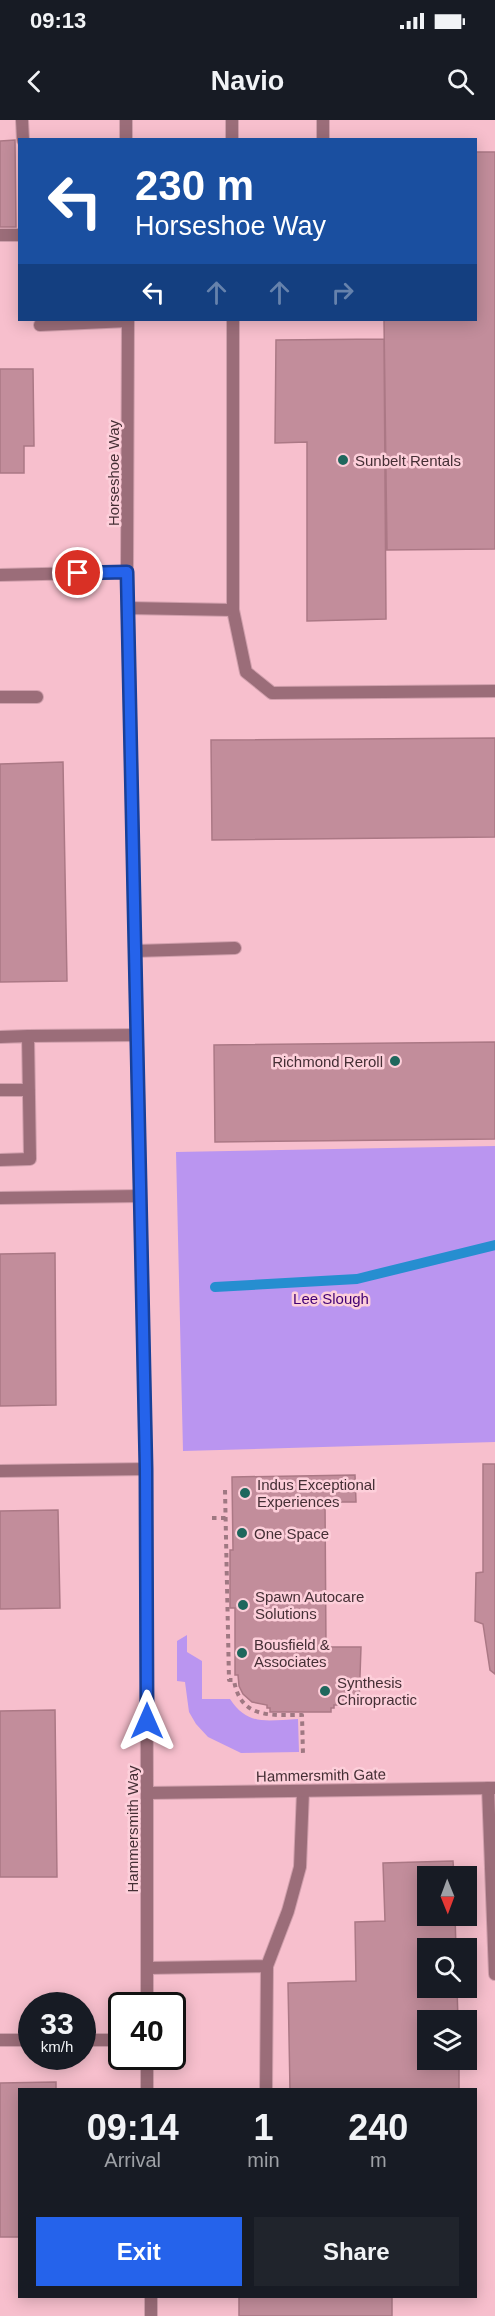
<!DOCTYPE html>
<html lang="en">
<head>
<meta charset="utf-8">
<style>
	:root { --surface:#171b24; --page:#20242c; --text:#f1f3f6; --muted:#9ea1a6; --accent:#2563eb }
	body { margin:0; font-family:Arial,sans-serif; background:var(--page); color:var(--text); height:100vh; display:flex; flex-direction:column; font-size:22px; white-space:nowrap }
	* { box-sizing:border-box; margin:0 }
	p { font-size:20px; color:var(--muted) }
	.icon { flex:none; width:33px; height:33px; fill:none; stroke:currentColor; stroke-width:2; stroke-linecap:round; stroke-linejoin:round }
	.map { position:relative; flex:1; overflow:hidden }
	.side { position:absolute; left:18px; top:1968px; width:459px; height:210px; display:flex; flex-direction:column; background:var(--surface); border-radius:0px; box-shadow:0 3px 15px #0003 }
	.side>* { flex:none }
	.hud { position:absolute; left:18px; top:18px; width:459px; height:183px; border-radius:0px; box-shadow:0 3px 15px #0003; background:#1a4fa0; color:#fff; overflow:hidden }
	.needle { width:39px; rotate:179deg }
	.tools { position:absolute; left:417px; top:1746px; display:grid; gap:12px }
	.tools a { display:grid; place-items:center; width:60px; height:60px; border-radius:0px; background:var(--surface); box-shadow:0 3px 15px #0003; font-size:30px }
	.speed { position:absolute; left:18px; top:1872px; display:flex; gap:12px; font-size:30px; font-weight:700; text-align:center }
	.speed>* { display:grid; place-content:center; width:78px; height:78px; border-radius:50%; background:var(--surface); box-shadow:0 3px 15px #0003; line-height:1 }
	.speed small { font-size:15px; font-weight:400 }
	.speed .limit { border:3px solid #111; border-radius:9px; background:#fff; color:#111 }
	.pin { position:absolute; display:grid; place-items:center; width:51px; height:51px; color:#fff; margin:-26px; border:3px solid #fff; border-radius:50%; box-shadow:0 2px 6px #0007 }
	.me { position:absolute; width:66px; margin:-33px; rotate:0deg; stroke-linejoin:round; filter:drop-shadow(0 0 4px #0008) }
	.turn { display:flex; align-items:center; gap:21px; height:126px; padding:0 18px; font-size:27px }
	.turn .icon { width:78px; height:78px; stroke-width:2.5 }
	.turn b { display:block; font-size:42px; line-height:51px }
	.lanes { display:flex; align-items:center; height:57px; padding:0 18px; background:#0003; justify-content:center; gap:30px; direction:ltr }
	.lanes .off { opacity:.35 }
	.eta { display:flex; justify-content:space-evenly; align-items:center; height:102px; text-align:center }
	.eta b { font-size:36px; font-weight:600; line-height:42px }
	.cta { display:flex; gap:12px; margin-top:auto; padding:12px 18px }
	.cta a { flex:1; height:69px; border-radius:0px; background:var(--accent); color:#fff; font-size:24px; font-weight:600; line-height:69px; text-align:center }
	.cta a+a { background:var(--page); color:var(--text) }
	.status { display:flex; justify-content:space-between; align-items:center; height:42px; padding:0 30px; background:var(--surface); direction:ltr }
	.status svg { height:16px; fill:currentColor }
	header { display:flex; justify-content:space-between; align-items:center; height:78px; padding:0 18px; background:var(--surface); font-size:27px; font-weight:600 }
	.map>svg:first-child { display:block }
	.green { fill:#ba95f0 }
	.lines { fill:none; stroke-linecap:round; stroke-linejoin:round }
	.stream { stroke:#268ed0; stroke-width:10 }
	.building { fill:#c28d9b; stroke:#ab7885; stroke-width:1.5 }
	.service-casing { stroke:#d09fac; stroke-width:14 }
	.minor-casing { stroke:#d09fac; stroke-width:14 }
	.tertiary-casing { stroke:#d09fac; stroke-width:14 }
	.path { stroke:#9f7882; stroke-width:4; stroke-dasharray:4.5 4.5; stroke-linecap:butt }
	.service { stroke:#9b6d79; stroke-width:12 }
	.minor { stroke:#9b6d79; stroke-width:12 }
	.tertiary { stroke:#9b6d79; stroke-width:12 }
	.route-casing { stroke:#184099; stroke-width:15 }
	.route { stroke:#2563eb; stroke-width:10 }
	.poi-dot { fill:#1f675d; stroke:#fdcfda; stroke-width:2 }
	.labels { text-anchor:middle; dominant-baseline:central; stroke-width:5; stroke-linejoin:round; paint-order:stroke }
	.poi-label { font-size:15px; fill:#452f35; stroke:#fdcfda; text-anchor:start }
	.street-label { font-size:15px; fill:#452f35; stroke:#fdcfda }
	.park-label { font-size:15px; fill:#420173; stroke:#fdcfda }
</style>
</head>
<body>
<div class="status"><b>09:13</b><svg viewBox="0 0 49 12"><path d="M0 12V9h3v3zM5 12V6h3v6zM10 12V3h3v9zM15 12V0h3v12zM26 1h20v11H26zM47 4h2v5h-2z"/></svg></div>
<header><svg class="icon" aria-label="back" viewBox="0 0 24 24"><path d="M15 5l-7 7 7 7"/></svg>Navio<svg class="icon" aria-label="search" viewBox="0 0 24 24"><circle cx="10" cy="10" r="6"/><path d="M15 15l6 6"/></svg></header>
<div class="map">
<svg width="495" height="2196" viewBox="0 0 495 2196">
	<rect width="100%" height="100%" fill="#f7bfcd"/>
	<path class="green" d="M495,1026V1322L183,1331L176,1032Z
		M187,1515V1532L202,1541V1579H230C248,1607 269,1600 298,1599L299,1632L241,1633L208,1617L196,1604L189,1592L185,1562L177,1561V1521Z"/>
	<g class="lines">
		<path class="stream" d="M215,1167L357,1159L495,1125"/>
	</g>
	<path class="building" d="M15,20L16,107H0V21Z
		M476,32H495V429L387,430L384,200H476Z
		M384,219L386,499L307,501V322L275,323L276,220Z
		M0,249H33L34,326H24V353H0Z
		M495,618V717L212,720L211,620Z
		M63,642L67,861L0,862V644Z
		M495,922V1019L215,1022L214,925Z
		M55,1133L56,1285L0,1286V1134Z
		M483,1344H495V1554L490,1550L483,1504L475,1501L476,1453L483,1452Z
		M355,1355L356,1382H325L326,1527H361L359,1585H334V1588H331V1592H270V1588H267V1585L252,1582L243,1574L239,1566L238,1555H235V1488H230V1430H233L232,1357Z
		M58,1390L60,1488L0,1489V1391Z
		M55,1590L57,1757H0V1591Z
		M453,1741L454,1756H428V1796H455L456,1828H428V1868H457L458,1900H428V1940H459V1970H290L288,1863L356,1861L355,1802L385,1801L383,1743Z
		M56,1962V1970H20V2117H0V1963Z
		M239,2176H392V2196H239Z"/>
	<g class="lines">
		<defs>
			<path id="service" d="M22,0L23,20
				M232,0V20
				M323,0V20
				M0,115H20
				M233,200V490
				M40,205L128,201
				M128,488L233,490L246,552L272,573L495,571
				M0,577H37
				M135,831L235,828
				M0,917L28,916
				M0,970H29
				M0,1040L30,1039L28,916L137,915
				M0,1078L140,1076
				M0,1351L146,1349
				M488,1668L495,1854
				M147,1848L267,1846L288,1791L300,1747L303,1671
				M0,1920H32
				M82,1920H122
				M266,1970L267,1846"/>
			<path id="minor" d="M126,0V20
				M127,452L128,200
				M147,1886V1673
				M147,1936V1970
				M151,2176V2196"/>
			<path id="tertiary" d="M0,455L127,452L146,1349L147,1673L495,1668"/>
		</defs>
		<use href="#service" class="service-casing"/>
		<use href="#minor" class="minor-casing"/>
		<use href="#tertiary" class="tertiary-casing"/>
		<path class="path" d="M225,1370L229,1560H234C240,1599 271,1595 302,1595L303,1635
			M212,1398H226"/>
		<use href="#service" class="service"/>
		<use href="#minor" class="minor"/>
		<use href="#tertiary" class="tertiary"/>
	</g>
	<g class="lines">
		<defs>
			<path id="route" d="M78,453L127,452L146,1349L147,1601"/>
		</defs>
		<use href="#route" class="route-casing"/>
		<use href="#route" class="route"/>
	</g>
	<g class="poi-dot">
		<circle cx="343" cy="340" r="6"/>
		<circle cx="395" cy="941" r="6"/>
		<circle cx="245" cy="1373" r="6"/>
		<circle cx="242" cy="1413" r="6"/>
		<circle cx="243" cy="1485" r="6"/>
		<circle cx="242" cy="1533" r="6"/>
		<circle cx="325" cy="1571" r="6"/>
	</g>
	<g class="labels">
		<g class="poi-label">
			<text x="355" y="340">Sunbelt Rentals</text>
			<text x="383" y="941" text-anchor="end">Richmond Reroll</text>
			<text x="257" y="1364">Indus Exceptional<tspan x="257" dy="17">Experiences</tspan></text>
			<text x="254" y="1413">One Space</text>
			<text x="255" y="1476">Spawn Autocare<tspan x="255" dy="17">Solutions</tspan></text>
			<text x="254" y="1524">Bousfield &amp;<tspan x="254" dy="17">Associates</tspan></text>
			<text x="337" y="1562">Synthesis<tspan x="337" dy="17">Chiropractic</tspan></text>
		</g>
		<g class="street-label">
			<text transform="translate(113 353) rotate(-90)">Horseshoe Way</text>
			<text transform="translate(321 1655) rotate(-1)">Hammersmith Gate</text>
			<text transform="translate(132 1709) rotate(-90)">Hammersmith Way</text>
		</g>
		<g class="park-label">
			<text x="331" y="1178">Lee Slough</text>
		</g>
	</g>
</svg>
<div class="tools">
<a><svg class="needle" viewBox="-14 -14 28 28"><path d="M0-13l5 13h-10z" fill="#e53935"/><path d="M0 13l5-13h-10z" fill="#9ea1a6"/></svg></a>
<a><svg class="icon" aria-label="search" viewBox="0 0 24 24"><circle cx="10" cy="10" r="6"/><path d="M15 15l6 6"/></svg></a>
<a><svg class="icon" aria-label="layers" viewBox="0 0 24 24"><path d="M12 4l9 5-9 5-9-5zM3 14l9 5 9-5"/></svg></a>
</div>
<div class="speed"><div>33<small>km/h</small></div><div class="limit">40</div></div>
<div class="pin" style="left:78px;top:453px;background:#d93025"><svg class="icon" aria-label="arrive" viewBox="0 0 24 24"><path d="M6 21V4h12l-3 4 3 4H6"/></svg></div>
<svg class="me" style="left:147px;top:1601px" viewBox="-20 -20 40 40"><path d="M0-17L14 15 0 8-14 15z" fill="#2563eb" stroke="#fff" stroke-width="4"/></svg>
<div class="hud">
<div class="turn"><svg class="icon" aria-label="left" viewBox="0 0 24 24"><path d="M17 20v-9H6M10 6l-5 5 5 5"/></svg><div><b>230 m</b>Horseshoe Way</div></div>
<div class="lanes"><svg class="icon" aria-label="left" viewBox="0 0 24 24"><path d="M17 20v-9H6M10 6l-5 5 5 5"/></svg><svg class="icon off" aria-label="ahead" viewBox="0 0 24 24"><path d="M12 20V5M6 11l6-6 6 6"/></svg><svg class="icon off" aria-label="ahead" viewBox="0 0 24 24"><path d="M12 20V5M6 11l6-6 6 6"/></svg><svg class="icon off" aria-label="right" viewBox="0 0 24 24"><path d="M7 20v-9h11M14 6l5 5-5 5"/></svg></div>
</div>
<section class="side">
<div class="eta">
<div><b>09:14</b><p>Arrival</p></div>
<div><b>1</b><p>min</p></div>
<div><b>240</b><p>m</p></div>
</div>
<div class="cta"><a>Exit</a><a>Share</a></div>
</section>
</div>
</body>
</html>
